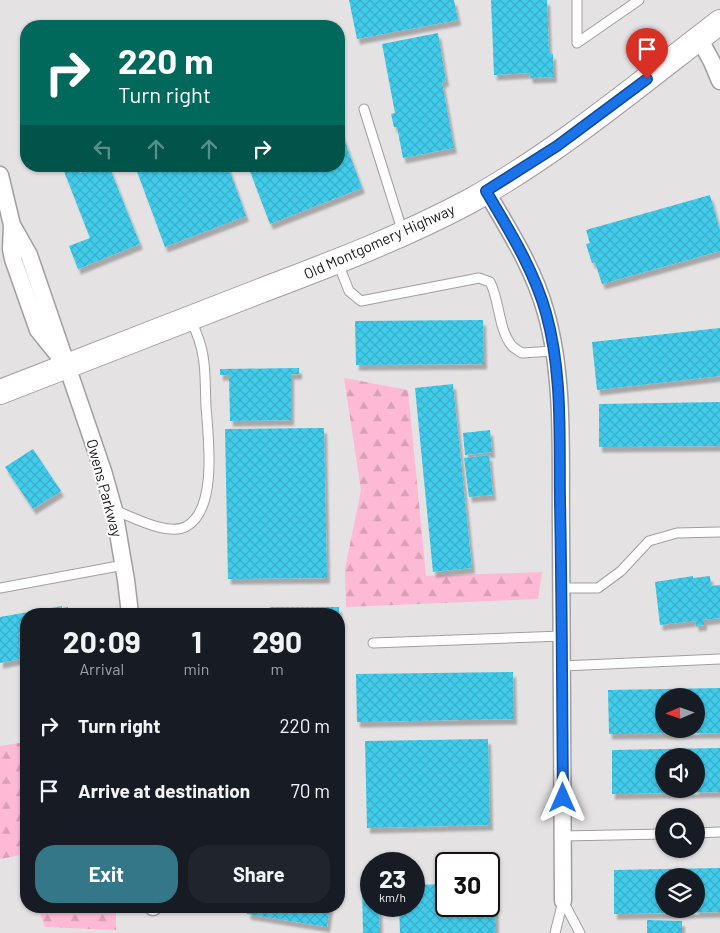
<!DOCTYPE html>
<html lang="en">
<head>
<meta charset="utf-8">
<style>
	:root { --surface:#171b24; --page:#20242c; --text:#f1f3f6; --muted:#9ea1a6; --accent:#347788 }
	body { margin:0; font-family:Barlow,sans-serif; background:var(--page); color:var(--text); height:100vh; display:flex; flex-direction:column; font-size:19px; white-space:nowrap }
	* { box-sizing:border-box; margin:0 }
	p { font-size:16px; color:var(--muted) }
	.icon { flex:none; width:28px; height:28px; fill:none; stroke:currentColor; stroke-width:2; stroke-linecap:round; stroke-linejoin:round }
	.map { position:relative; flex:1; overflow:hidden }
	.side { position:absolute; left:20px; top:608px; width:325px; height:305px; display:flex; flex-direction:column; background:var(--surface); border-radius:20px; box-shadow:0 1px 4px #0004 }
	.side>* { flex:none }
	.top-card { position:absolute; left:20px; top:20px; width:325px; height:152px; border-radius:20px; box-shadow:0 1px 4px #0004; background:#00695c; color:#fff; overflow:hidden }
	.needle { width:32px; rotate:268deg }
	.buttons { position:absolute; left:655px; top:688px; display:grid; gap:10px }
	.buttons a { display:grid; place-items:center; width:50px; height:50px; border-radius:50%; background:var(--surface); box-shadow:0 1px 4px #0004; font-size:25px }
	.speed { position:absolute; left:360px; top:852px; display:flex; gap:10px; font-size:25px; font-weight:700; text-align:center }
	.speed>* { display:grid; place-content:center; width:65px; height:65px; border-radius:50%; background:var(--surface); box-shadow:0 1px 4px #0004; line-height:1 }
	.speed small { font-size:12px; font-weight:400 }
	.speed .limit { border:2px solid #111; border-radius:8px; background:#fff; color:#111 }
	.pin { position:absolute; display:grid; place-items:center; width:42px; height:42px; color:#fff; margin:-51px -21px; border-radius:50% 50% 50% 0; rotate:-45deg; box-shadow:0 0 5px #0007 }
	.pin .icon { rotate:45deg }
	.me { position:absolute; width:55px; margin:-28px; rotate:0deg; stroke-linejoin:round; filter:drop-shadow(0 0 4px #0008) }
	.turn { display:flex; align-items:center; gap:18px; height:105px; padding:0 15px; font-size:22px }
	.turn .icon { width:65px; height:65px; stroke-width:2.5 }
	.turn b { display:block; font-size:35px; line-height:42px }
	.lanes { display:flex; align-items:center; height:48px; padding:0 15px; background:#0003; justify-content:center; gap:25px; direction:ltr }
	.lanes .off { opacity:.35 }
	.eta { display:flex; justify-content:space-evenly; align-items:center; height:85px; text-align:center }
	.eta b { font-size:30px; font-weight:700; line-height:35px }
	.action { display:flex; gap:10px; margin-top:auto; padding:10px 15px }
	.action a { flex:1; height:58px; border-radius:20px; background:var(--accent); color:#fff; font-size:20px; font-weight:700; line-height:58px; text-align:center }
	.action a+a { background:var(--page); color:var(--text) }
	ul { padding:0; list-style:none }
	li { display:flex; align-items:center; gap:15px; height:65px; padding:0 15px }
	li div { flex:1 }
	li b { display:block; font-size:19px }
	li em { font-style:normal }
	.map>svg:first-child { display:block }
	.forest { fill:url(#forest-firs) }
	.building { fill:url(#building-cross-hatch); fill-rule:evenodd; filter:url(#shadow) }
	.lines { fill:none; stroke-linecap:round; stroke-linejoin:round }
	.lane-casing { stroke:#a29ea0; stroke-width:11 }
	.street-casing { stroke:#a29ea0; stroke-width:19 }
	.secondary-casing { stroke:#a29ea0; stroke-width:26 }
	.lane { stroke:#fff; stroke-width:9 }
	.street { stroke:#fff; stroke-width:16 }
	.secondary { stroke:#fff; stroke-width:24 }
	.route-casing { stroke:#114b97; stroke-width:12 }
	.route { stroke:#1a73e8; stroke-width:9 }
	.labels { text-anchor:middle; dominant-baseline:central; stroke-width:4; stroke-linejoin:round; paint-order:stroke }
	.street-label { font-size:15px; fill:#171616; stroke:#fff }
</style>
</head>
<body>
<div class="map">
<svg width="720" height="933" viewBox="0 0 720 933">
	<defs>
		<pattern id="forest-firs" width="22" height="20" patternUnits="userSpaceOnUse" patternTransform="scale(1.25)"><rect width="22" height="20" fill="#febad4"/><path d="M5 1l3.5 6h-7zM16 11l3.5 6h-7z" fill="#d99fb5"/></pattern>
		<pattern id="building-cross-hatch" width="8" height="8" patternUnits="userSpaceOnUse" patternTransform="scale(1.25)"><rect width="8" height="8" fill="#42cceb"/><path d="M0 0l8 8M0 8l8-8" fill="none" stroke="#39aec9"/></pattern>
		<filter id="shadow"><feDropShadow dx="3" dy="5.5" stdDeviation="1" flood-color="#0004"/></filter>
	</defs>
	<rect width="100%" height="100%" fill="#e5e2e3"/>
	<path class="forest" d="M344,378L408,390L426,576L542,572L538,599L346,607L345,569L361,490Z
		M26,742V870L21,855L0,859V746Z
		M38,906H116V930L45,927Z"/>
	<path class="building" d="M349,0H454L458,20L357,39Z
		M491,0H547L549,54H553L554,77L530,78L529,73L494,75Z
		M438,33L446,81L442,82L454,148L403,158L397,127H394L391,114L395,113L382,44Z
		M339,126L362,188L270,224L248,166H339Z
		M62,166H78L80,173L97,166H109L140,244L78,269L69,246L90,238Z
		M135,166H228L246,216L165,247Z
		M710,195L720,231V251L602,284L595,262L592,263L586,244L590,243L586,230Z
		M483,320L484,364L356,365L355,321Z
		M720,328V376L597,390L592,342Z
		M299,368V374H291V420L230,421L229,375H220V369Z
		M453,384L472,568L433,572L415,388Z
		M720,402V446L599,447V404Z
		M324,428L327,578L228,579L225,429Z
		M490,430L492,452L465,455L463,433Z
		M33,449L61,491L33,509L5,467Z
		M489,455L493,495L469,497L464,458Z
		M693,576V578L710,576L711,586L720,585V618L704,620V625L696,626L695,621L660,625L655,582Z
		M62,606V608L68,607L69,614H26V658L0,663V617Z
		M270,607H339V614H271Z
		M513,672L514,719L357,722L356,674Z
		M720,688V733L609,734L608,690ZM664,696H696V729H664Z
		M488,739L490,825L367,828L365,741Z
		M720,748V792L612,794V750ZM664,756H696V789H664Z
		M720,868V912L614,914V870ZM664,876H696V909H664Z
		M495,882L496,933H400L399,906H414V885L446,884V906H489V883Z
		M362,885H371V906H379L380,933H363Z
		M249,906H330L327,927L247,914Z
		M647,920L682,921V933H647Z"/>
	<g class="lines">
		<defs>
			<path id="lane" d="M577,0V43L639,0
				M364,109L403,233
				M338,263L349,291L361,301L479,278L490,282C500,301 498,329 512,346C515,349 519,351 522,353L554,351
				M114,510C133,517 169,537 187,526C218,508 208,436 206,406C205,389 206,372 203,356C201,343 196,331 191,320
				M0,588L124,565
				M562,588H598L621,571L649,541L677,533L720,532
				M373,643L562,636
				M562,666L720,659
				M696,833L720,832
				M563,836L664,834
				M563,901L580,933
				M555,933L563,901"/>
			<path id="street" d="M699,38L712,62L720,81
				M0,175L12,225L29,255L103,471L114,510L126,580L130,614
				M486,191C509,230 534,269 546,313C565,380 560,458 561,527C562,652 563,777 563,901
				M12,225L11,249L13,259L38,330L59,356
				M152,906L153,907"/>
			<path id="secondary" d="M0,392C87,358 173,325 260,291C331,264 403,237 470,201C560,151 639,84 720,22"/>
		</defs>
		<use href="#lane" class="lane-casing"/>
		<use href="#street" class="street-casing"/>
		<use href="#secondary" class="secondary-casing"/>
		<use href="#lane" class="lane"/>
		<use href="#street" class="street"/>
		<use href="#secondary" class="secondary"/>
	</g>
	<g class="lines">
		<defs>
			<path id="route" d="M563,798C562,699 562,601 560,502C559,439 563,374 546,313C534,270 509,230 486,191L557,146L647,79"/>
		</defs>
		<use href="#route" class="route-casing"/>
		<use href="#route" class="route"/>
	</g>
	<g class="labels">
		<g class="street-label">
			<text transform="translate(379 241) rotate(-24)">Old Montgomery Highway</text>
			<text transform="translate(105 488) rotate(75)">Owens Parkway</text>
		</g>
	</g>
</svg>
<div class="buttons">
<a><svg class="needle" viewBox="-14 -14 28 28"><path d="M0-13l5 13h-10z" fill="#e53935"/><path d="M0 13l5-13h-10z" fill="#9ea1a6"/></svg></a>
<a><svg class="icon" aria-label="sound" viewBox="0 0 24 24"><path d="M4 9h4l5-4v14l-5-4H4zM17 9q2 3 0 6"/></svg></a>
<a><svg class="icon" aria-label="search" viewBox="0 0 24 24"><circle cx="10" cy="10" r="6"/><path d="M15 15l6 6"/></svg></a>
<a><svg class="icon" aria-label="layers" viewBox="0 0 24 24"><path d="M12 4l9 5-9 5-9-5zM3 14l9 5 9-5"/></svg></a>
</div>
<div class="speed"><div>23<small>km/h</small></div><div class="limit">30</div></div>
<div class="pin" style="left:647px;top:79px;background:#d93025"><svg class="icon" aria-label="arrive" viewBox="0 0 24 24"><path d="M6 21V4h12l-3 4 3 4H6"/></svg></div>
<svg class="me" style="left:563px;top:798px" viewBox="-20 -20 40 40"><path d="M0-17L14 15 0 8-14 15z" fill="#1a73e8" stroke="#fff" stroke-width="4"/></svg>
<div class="top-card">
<div class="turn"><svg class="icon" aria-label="right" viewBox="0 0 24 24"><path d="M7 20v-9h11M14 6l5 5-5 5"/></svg><div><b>220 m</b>Turn right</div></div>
<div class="lanes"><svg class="icon off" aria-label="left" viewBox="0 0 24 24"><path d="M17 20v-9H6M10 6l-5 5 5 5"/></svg><svg class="icon off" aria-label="ahead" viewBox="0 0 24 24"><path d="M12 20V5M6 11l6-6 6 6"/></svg><svg class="icon off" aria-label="ahead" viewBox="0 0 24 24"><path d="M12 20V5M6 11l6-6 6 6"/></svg><svg class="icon" aria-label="right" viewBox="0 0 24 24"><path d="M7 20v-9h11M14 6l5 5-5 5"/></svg></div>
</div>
<section class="side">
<div class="eta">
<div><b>20:09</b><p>Arrival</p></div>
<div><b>1</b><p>min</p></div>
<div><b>290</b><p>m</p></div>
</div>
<ul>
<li><svg class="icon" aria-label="right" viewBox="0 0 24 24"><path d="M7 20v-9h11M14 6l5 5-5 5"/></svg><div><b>Turn right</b></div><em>220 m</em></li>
<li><svg class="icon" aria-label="arrive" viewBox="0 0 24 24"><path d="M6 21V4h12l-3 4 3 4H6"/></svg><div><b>Arrive at destination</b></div><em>70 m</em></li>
</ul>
<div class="action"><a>Exit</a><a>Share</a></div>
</section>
</div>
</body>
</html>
